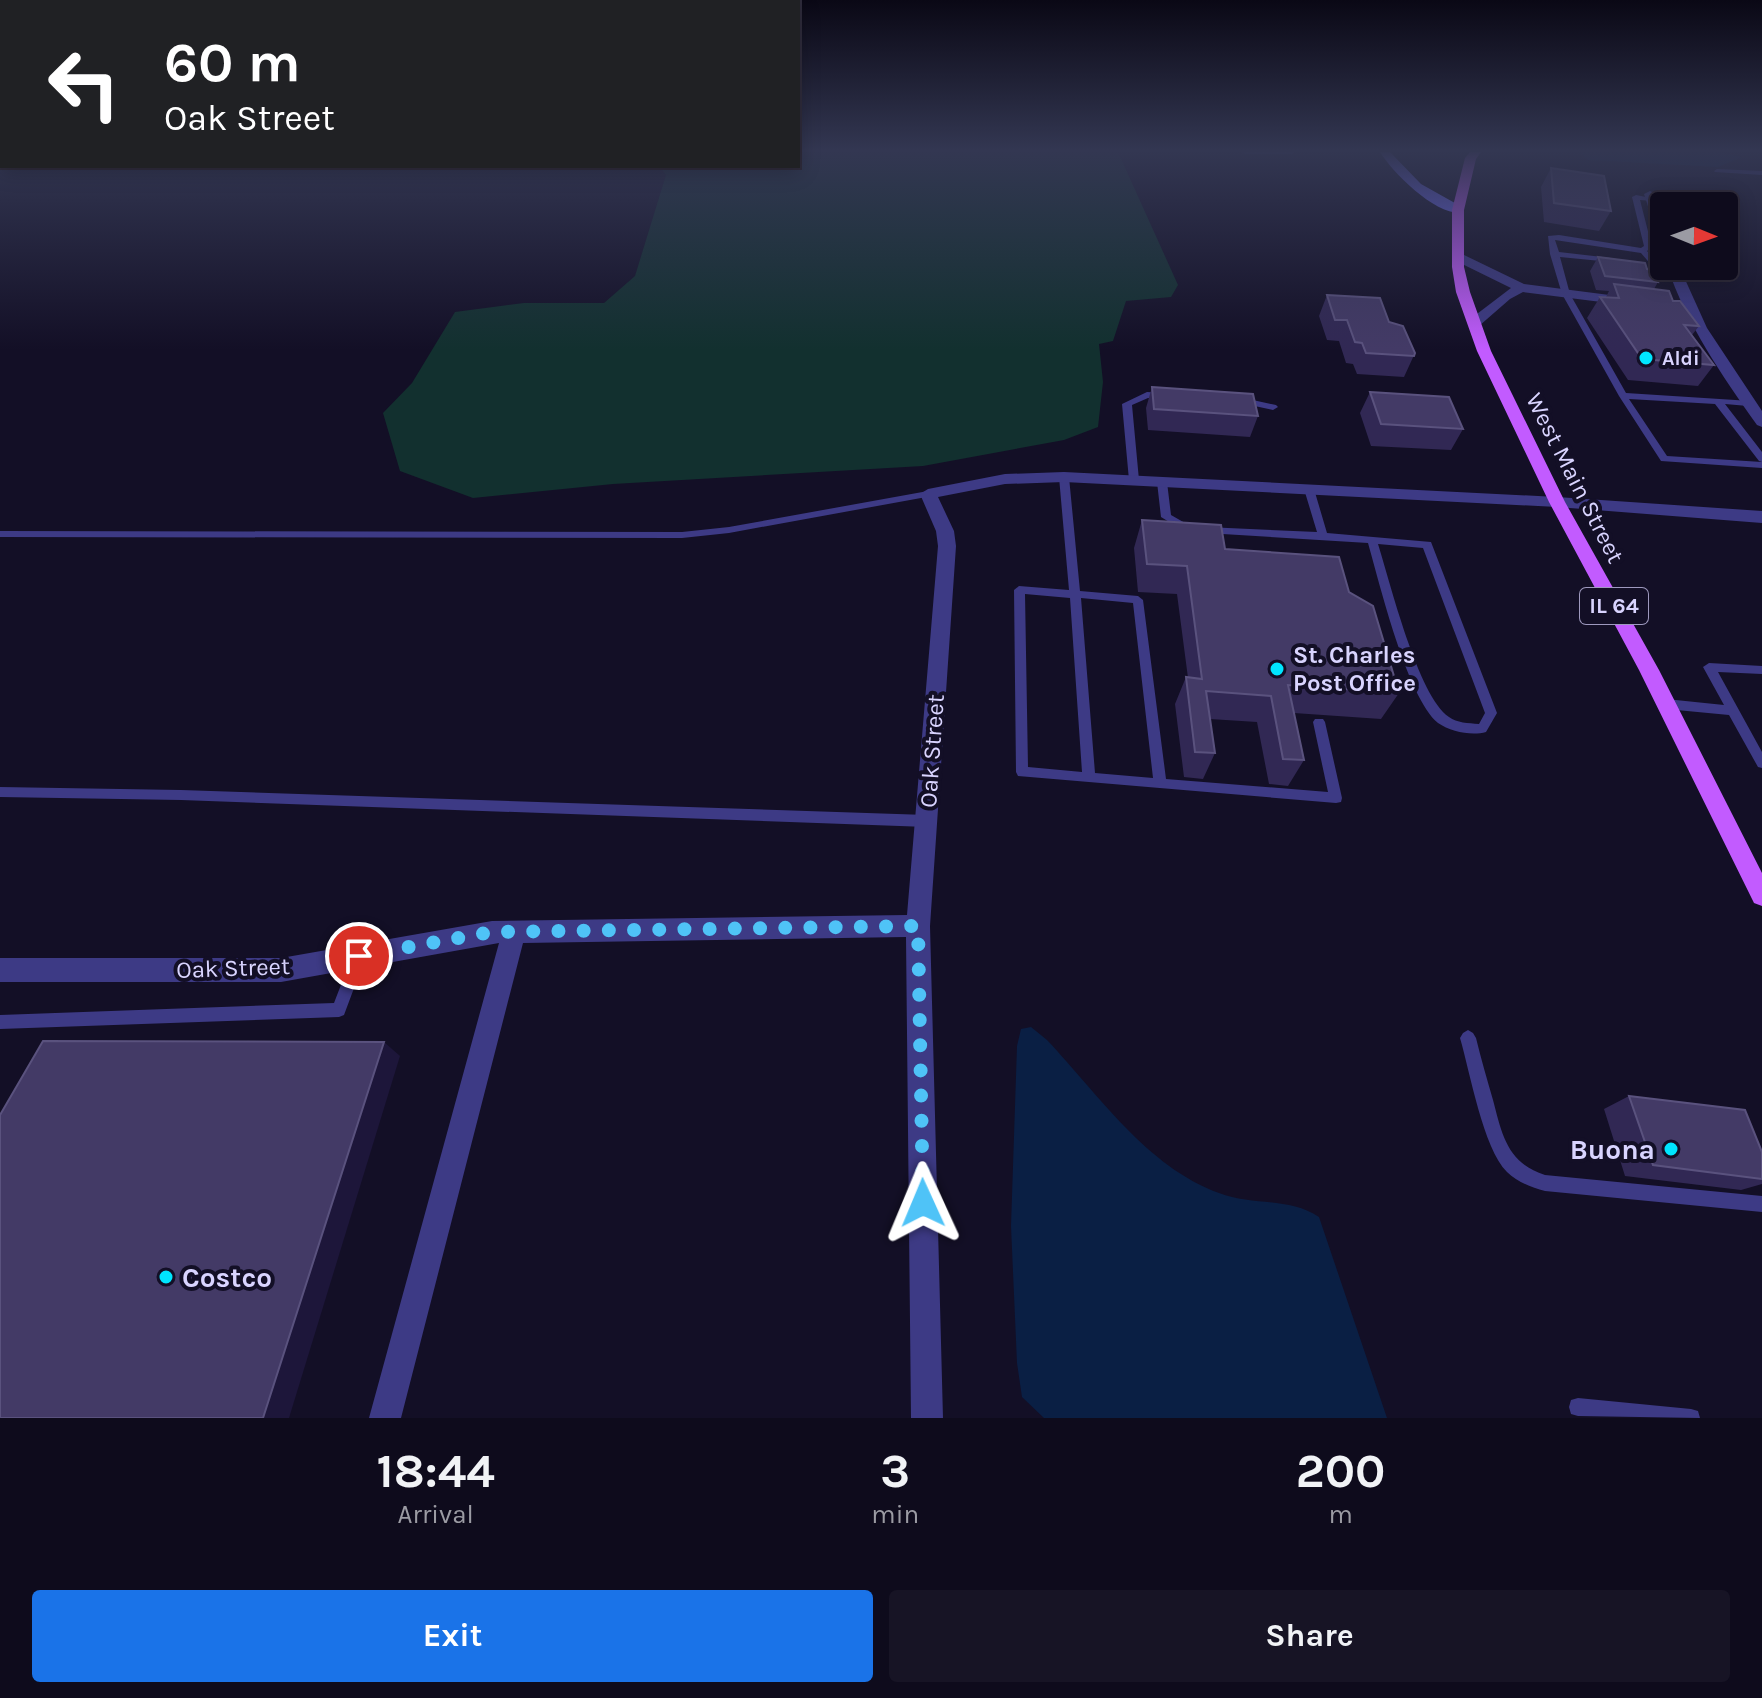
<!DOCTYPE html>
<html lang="en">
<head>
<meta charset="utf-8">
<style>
	:root { --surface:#0e0b1c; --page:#171425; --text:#f1f3f6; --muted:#9b9ba3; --line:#2e2b3b; --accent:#1a73e8 }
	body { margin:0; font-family:Karla,sans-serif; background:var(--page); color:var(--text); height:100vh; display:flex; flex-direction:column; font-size:30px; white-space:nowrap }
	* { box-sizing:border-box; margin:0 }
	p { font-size:26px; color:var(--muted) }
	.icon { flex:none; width:44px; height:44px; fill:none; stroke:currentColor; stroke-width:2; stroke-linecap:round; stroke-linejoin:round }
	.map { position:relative; height:1418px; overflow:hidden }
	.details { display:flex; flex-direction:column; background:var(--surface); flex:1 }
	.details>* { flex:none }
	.hud { position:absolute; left:0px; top:0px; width:800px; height:168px; box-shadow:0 4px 20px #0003,0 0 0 2px var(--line); background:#202124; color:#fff; overflow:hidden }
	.needle { width:52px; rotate:91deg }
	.fabs { position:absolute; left:1650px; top:192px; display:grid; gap:16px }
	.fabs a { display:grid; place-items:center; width:88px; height:88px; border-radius:8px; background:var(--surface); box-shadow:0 4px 20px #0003,0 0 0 2px var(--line); font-size:40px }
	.pin { position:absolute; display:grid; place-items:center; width:68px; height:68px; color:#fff; margin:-34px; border:4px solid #fff; border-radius:50%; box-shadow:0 2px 8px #0007 }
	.me { position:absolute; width:88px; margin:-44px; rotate:359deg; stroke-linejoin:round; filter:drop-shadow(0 0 6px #0008) }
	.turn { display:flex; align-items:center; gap:28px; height:168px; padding:0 32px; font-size:36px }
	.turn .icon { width:104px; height:104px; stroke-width:2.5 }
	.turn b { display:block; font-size:56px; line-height:68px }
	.eta { display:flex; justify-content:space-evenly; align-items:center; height:136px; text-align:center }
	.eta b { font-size:48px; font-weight:700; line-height:56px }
	.primary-button { display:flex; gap:16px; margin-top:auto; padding:16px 32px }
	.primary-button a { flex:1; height:92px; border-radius:8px; background:var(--accent); color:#fff; font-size:32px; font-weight:700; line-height:92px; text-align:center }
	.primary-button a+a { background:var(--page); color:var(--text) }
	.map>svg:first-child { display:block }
	.green { fill:#12302f }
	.water { fill:#0a1f44 }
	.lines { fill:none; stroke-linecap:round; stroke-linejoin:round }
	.lane { fill:#3d3a85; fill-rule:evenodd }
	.street { fill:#3d3a85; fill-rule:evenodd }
	.secondary { fill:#6f6bff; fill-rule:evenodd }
	.primary { fill:#c25bff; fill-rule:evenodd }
	.wall { fill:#312854 }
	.shaded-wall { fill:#1d163a }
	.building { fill:#433a66; stroke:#5a527e; stroke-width:2 }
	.route { stroke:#4fc3f7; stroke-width:14; stroke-dasharray:0 25.2 }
	.poi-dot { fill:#00e5ff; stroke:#130f26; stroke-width:3 }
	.labels { text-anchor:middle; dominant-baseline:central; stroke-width:8; stroke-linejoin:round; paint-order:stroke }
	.far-poi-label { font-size:20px; font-weight:bold; fill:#d9d4ff; stroke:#130f26; text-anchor:start }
	.shield { fill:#130f26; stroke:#9e99be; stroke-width:2 }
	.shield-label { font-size:22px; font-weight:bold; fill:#d9d4ff }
	.street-label { font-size:24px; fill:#d9d4ff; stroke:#130f26 }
	.poi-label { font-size:24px; font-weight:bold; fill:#d9d4ff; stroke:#130f26; text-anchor:start }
	.near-poi-label { font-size:28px; font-weight:bold; fill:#d9d4ff; stroke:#130f26; text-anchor:end }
</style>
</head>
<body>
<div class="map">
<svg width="1762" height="1418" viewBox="0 0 1762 1418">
	<rect width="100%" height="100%" fill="#130f26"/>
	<path class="green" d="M798,152H1118L1178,285L1171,297L1126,301L1113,341L1099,344L1103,382L1098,427L1064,440L923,466L613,484L473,498L400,471L383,413L412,383L455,312L524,303H604L635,276L666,175L659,166H798Z"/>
	<path class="water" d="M1578,152H1719L1742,157L1718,167L1588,160Z
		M1031,1027L1047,1040C1098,1094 1147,1167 1219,1193C1252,1206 1289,1197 1319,1217L1387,1418H1044L1022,1397L1017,1363L1011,1226L1017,1046L1021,1029Z"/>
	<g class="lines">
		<path class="lane" d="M1242,152H1295L1292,154H1245Z
			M1717,169L1762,171V175L1715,172L1714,171Z
			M1636,195L1656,199L1652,201L1640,200L1652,247L1647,251L1660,265L1653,267L1641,253L1555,240L1559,252L1611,258L1615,260L1611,262L1560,257L1570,294L1626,393L1751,401L1753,403L1748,406L1725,404L1762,452V468L1661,461L1619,396L1562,294L1550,254L1548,236L1559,235L1641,248L1644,246L1632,197ZM1629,399L1715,404L1759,461L1762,462L1667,456Z
			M1147,392L1165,393L1169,396L1165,399L1148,398L1132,405L1139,480L1134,483L1129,480L1122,404Z
			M1239,397L1276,405L1278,407L1273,410L1236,402V398Z
			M1064,474L1069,477L1080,591L1138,596L1143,600L1166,779L1328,792L1313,722L1315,719H1323L1325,722L1342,798L1341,802L1336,803L1018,776L1016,772L1014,590L1019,586L1069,590L1059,477ZM1025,594L1070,598L1082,772L1028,767ZM1081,598L1133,603L1153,778L1095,773Z
			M1162,479L1167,482L1171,515L1192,527L1193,529L1192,531H1184L1161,517L1157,482Z
			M1309,486L1314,489L1327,533L1431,542L1497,713L1486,732C1472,736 1451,732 1438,723C1407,697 1380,585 1368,543L1206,533L1201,530L1206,527L1317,532L1304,489ZM1378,544L1423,548L1485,713L1479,724C1468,723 1457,723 1449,717C1418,696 1390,582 1378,544Z
			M928,491L932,492V496L729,533L682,538L0,537V531L682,532L729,527Z
			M1709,663L1762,666V674L1718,672L1762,752V768L1758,767L1729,715L1666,709L1662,707L1660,704L1662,701L1666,699L1724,705L1703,667Z
			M0,787L181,790L927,815L932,817L934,821L932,825L927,827L181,800L0,797Z
			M359,949L364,951L366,956L344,1015L339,1017L0,1029V1015L334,1003L354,951Z
			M1468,1030L1473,1033L1476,1038C1481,1059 1487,1079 1493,1100C1502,1134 1507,1163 1545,1175L1762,1196V1212L1545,1191C1531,1187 1517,1182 1507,1172C1483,1148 1470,1072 1460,1038L1463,1033Z
			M1578,1398L1691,1409L1698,1411L1700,1418L1578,1416L1571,1414L1569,1407L1571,1400Z"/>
		<path class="street" d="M1650,191L1656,194L1664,218V241L1658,237L1644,194Z
			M1454,254H1462L1524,284L1625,297L1632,301L1625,305L1523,292L1510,299L1479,326H1469V320L1511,288L1454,260Z
			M1667,266H1679L1707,328L1762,411V427L1757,425C1721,374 1687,325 1667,266Z
			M1064,472L1557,497L1762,511V523L1557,507L1064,482L1005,484L938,497L954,531L956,546L930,926L943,1418H911L906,937L523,943L401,1418H369L499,943L281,982H0V958H281L492,921L907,915L938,546L936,531L920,494L928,489L1005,474Z"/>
		<path class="secondary" d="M1380,152H1390L1421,184L1462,207V213C1435,215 1393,173 1380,152Z"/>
		<path class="primary" d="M1470,152H1481L1476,159L1464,210V267L1470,292L1491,351L1565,502L1659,670L1762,873V906L1754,903L1639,670L1549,502L1477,351L1456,292L1452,267V210L1465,158Z"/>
	</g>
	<path class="wall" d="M1551,168L1611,211L1599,231L1544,222L1541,187Z
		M1598,257L1647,269L1658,282L1654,289L1673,301L1699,326L1692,335L1714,365L1698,386L1628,380L1587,318L1600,297H1606L1609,291L1596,290L1590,271Z
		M1327,295L1389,322L1415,353L1404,377L1357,374L1353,364L1346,363L1339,341L1327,340L1319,316Z
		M1152,387L1258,416L1250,437L1148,430L1146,408Z
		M1370,392L1463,429L1451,450L1371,446L1360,413Z
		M1142,520L1349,592L1399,693L1381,719L1294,713L1304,760L1288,786L1269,784L1257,722L1210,719L1215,753L1203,779L1184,777L1175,704L1186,677L1188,678L1177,594L1138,592L1134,548Z
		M1629,1096L1762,1152V1184L1741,1190L1625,1176L1604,1109Z"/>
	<path class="shaded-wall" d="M384,1042L400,1056L289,1418H263Z"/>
	<path class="building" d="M1551,168L1604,176L1611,211L1554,203Z
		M1598,257L1645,263L1647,269L1653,270L1658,282L1605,276Z
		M1614,284L1669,291L1673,301H1680L1699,326L1684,325L1714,365L1642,359L1600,297L1619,298Z
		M1327,295L1380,298L1389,322L1403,326L1415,353L1414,356L1366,353L1362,343L1355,342L1347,320H1335Z
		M1152,387L1253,394L1258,416L1154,409Z
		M1370,392L1449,397L1463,429L1381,424Z
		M1142,520L1221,525L1225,549L1339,557L1349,592L1373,606L1399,693L1288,685L1304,760L1283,759L1271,696L1206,691L1215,753L1195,752L1186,677L1202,679L1187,566L1147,564Z
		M43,1041L384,1042L263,1418H0V1115Z
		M1629,1096L1745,1110L1762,1152V1179L1653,1165Z"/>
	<linearGradient id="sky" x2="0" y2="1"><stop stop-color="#0a0815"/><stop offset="0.43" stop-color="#333752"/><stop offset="1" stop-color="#333752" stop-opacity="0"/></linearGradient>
	<rect width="1762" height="350" fill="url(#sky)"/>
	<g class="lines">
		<path class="route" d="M359,956L492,932L918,926L923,1203"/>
	</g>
	<g class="poi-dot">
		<circle cx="1646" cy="358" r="8"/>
		<circle cx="1277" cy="669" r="8"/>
		<circle cx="1671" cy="1149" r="8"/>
		<circle cx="166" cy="1277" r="8"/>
	</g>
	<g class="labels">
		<g class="far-poi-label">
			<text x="1662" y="358">Aldi</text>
		</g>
		<rect class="shield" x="1580" y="588" width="68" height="36" rx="6"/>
		<g class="shield-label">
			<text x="1614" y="606">IL 64</text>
		</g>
		<g class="street-label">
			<text transform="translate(1575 478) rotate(63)">West Main Street</text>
			<text transform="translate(932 751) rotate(-86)">Oak Street</text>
			<text transform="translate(233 968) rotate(-2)">Oak Street</text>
		</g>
		<g class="poi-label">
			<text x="1293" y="655">St. Charles<tspan x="1293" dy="28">Post Office</tspan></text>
		</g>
		<g class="near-poi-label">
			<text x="1655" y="1149">Buona</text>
			<text x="182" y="1277" text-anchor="start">Costco</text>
		</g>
	</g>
</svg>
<div class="fabs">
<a><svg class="needle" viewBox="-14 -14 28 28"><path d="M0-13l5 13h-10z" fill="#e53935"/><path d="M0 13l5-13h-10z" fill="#9b9ba3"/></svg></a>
</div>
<div class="pin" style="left:359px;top:956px;background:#d93025"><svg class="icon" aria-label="arrive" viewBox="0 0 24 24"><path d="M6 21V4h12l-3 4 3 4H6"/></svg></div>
<svg class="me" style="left:923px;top:1203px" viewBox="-20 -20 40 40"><path d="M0-17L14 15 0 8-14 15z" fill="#4fc3f7" stroke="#fff" stroke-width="4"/></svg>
<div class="hud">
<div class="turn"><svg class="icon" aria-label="left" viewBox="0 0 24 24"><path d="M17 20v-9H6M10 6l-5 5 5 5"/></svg><div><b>60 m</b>Oak Street</div></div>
</div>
</div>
<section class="details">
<div class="eta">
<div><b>18:44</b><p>Arrival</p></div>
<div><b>3</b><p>min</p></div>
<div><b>200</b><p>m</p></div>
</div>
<div class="primary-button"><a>Exit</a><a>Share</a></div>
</section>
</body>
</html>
